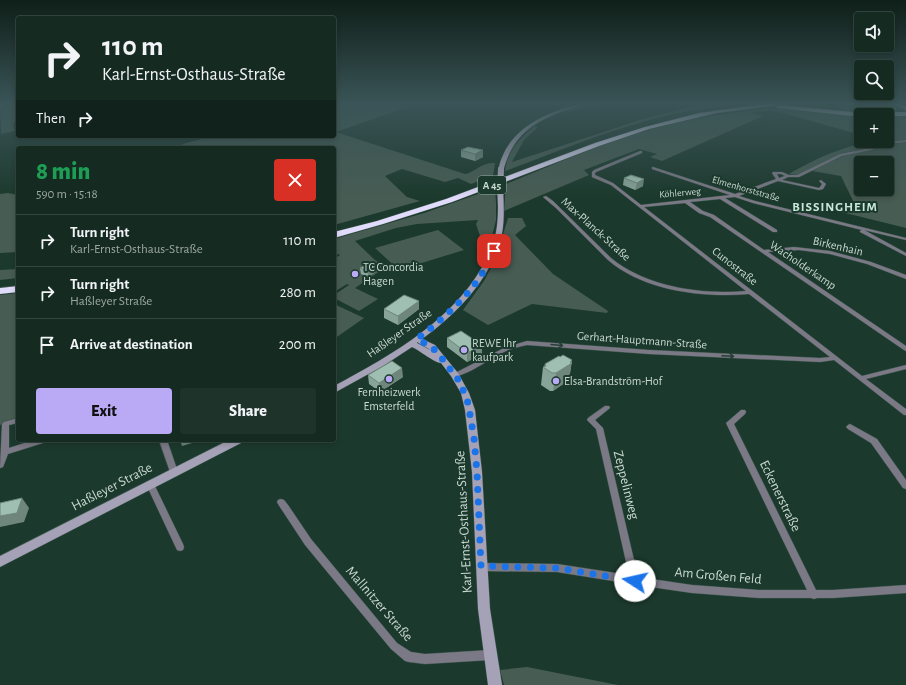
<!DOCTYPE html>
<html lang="en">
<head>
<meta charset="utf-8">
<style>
	:root { --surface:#152b22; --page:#1e332a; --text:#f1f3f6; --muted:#9da7a5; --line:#344740; --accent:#baaaf6 }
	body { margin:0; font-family:"Alegreya Sans",sans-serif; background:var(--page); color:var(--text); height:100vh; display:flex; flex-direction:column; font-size:15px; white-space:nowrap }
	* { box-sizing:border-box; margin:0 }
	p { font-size:13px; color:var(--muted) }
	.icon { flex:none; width:22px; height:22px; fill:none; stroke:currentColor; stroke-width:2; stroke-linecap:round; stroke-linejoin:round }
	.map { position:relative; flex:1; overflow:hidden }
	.sheet { position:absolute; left:16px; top:146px; width:320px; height:296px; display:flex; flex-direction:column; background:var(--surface); border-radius:4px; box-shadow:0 2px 6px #0003,0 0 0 1px var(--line) }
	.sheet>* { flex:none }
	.top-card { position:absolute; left:16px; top:16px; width:320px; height:122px; border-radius:4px; box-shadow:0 2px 6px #0003,0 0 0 1px var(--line); background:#152b22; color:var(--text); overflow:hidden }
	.buttons { position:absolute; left:854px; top:12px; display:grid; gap:8px }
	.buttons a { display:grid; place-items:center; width:40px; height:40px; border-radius:4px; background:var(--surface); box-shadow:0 2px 6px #0003,0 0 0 1px var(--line); font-size:20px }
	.pin { position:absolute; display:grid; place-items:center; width:34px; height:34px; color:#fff; margin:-17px; border-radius:8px; box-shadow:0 2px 6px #0006 }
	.me { position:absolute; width:44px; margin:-22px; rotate:280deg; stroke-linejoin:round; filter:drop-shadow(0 0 3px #0008) }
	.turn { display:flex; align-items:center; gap:14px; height:84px; padding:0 20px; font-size:18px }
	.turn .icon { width:52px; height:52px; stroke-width:2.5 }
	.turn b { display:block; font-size:28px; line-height:34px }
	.then { display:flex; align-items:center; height:38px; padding:0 20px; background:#0003; gap:8px; font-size:15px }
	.round { display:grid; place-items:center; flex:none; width:42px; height:42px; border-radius:4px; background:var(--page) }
	.overview { display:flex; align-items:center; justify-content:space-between; height:68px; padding:0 20px }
	h1 { font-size:24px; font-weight:800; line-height:30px; color:#1e9e55 }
	.action { display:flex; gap:8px; margin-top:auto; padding:8px 20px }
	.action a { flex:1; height:46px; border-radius:4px; background:var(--accent); color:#111; font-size:16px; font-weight:800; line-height:46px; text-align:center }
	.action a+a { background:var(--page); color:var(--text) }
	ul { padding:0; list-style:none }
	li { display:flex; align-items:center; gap:12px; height:52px; padding:0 20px; border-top:1px solid var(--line) }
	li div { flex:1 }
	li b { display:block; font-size:15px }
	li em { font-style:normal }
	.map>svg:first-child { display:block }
	.green { fill:#475c53; fill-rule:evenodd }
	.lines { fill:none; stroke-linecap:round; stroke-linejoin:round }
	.minor-casing { stroke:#3b564b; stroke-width:1 }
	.secondary-casing { stroke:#3b564b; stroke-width:1 }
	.primary-casing { stroke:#3b564b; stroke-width:1 }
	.motorway-casing { stroke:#3b564b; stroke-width:1 }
	.minor { fill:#7c7986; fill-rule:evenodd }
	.secondary { fill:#a5a1b6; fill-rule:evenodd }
	.primary { fill:#c5c0db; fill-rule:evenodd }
	.motorway { fill:#e2dcfc; fill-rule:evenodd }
	.secondary-bridge-far1-casing { stroke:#3b564b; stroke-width:5; stroke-linecap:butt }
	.secondary-bridge-casing { stroke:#3b564b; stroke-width:6; stroke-linecap:butt }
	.secondary-bridge-far1 { stroke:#a5a1b6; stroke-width:4.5 }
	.secondary-bridge { stroke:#a5a1b6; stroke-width:6 }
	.wall { fill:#88a498 }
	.shaded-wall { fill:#6f867c }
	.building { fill:#9ebfb1; stroke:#6f867c }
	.oneway { stroke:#263f36 }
	.route { stroke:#1a73e8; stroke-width:7; stroke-dasharray:0 12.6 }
	.poi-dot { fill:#baaaf6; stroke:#1c392d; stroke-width:1.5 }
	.labels { text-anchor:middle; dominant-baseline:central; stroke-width:4; stroke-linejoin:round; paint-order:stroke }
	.far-street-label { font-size:10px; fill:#c8d9d1; stroke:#1c392d }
	.shield { fill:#1c392d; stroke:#94a9a0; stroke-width:1 }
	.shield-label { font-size:11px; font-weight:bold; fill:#c8d9d1 }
	.street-label { font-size:12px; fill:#c8d9d1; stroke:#1c392d }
	.poi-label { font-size:12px; fill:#c8d9d1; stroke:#1c392d; text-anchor:start }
	.far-district-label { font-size:13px; font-weight:bold; letter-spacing:1px; fill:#c7e9d9; stroke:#1c392d }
	.near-street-label { font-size:14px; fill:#c8d9d1; stroke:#1c392d }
</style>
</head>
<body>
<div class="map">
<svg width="906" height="685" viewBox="0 0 906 685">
	<rect width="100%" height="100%" fill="#1c392d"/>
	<path class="green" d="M8,103H18V117L13,125L15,131L1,134L0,109Z
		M334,103H397L410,106L336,132L465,174C478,171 479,163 495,163L493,176L471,184L458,178L445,182L402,169L385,176L407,197L420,201L334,225V148H253L255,147L247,148H173L186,143L214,136H334Z
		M573,103H612L569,112L558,109Z
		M721,103H750C723,106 696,109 669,115C613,128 559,151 505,171C507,151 520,139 534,126L538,127L524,140L512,162L643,119L687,108L688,106Z
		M838,103H889L896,105L897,112C879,112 849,118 835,104Z
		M777,108L861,116V135L772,110L748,113L763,116L662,161L650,157L657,154L639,149L584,170L589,175L504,211L506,184C544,169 581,152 619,139C670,122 723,112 777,108Z
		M887,115L906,116V140L887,142L869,149L849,152L797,175L789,174C818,157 853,141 887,141Z
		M906,141V228L825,208L830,201L855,205L841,176L812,171L824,164L849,154L873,150L890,143ZM861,163H887V189H861Z
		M495,188L496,203V220L488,252H479L481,239L476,224L478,220L417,224L396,228L355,241L375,260L387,268L383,269L355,288L378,299L359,311L334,298V295L349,285L347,284L334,292V259L340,255L338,254L334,257V239L424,213Z
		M8,193L18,195V252L0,253V194Z
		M508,218H522L526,226L515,235L553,274L608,311L607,313L532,304L488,325L463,310L484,281L496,258Z
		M438,230L464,250L399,270L375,248Z
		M18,269V278L0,280V270Z
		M18,293V420L0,425V295Z
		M334,304L364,318L334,339Z
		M527,667L618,685H504L500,670Z"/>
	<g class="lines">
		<defs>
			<path id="minor" d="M906,140V142L888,144L872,150L842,156L799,177H788L782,180L819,188L820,187L822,184L819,181L821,180L826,184L823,189L819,190L778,181L739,196L755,201L906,238V240L864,230L906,253V256L860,232V231L862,230L753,203L735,197L725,198L777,230V232H773L720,199L690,202L703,211L714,215L764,250L794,247L830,251L871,262L906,275V279L867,264L830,254L799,250L768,252L906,346V351L904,350L710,217L699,213L685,203L644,207L862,376L906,365V369L866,379L906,409V415H904L834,360L820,362L649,354L527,345C518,347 509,349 500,354C490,359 463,378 453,376L452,375L453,374L506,347L527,341L649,350L820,358L830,357L749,294C703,298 644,291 608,260L556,208L543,197L546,196L553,201L611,258C646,287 702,295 746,291L611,185L592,177V172L594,170L640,151H642V153L596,172L595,173V175L613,183L641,205L730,195L652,169V167H653L735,194L776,179L772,173L773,172H782L789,175H797L840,154L870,148L887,142ZM777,174H781L785,176L779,178Z
				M605,406H609L610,408L595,420L603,428L638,577L692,585L759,590H807L726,423L741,410H745L746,412L745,414L734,424L816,590H833L906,585V593L833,598H817L814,599L811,598H759L692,593L637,585H635L632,584L557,572L481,571L478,570L477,567L478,564L481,563L557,564L629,575L596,429L587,420L588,418Z
				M18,418V423L9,425V448L34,440H47L46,442L8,454L3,467L0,468L2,424L4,422Z
				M850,424L877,439L906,480V489L903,488L871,443L848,429L846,427L848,425Z
				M159,440H167L178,472L177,474L174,475L171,474L170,472Z
				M150,481L153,482L183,544L184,547L183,550L180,551L177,550L146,484L147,482Z
				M281,499L284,500L288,505L311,539L397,643L411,652L425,654L490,650L494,651L495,655L494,659L490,660L425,664L409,662L405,661L391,649L305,545L278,504L277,502L278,500Z"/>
			<path id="secondary" d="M582,103H587C579,107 569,109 561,112C531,123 513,137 504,168L499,169C499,163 503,155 506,149C522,122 553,111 582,103Z
				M498,189L503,190C504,208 505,228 499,245C486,284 455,315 422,339L435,345L458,373L469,393L475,410L482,472L490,609L502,685H488L478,609L472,472L465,410L461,393L451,376L441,363C435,363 419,350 412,347L383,366L334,393V386C394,354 467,313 492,246C497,234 498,220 498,207C498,201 497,194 498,189ZM417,342L429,349L430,350L417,343Z
				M229,440H243L241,443L0,567V556Z"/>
			<path id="primary" d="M1,103H6L0,108Z
				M892,103H898L906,106V110Z"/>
			<path id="motorway" d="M772,103H790L789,104L779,105L853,112H906V116H853L777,108L776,107L779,105L717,113L649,129L599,146L452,202L383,224L334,238V232L377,221L446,199L595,143L645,127L699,113Z
				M18,286V292L0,294V288Z"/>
		</defs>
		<use href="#minor" class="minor-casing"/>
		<use href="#secondary" class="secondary-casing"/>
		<use href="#primary" class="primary-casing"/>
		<use href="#motorway" class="motorway-casing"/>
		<use href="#minor" class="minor"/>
		<use href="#secondary" class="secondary"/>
		<use href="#primary" class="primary"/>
		<use href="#motorway" class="motorway"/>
		<defs>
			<path id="secondary-bridge-far1" d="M501,170V168"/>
			<path id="secondary-bridge" d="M500,190L501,169"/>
		</defs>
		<use href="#secondary-bridge-far1" class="secondary-bridge-far1-casing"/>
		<use href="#secondary-bridge" class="secondary-bridge-casing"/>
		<use href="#secondary-bridge-far1" class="secondary-bridge-far1"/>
		<use href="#secondary-bridge" class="secondary-bridge"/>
	</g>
	<path class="wall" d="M468,147L483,157L475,161L461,157V150Z
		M631,175L643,186L635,190L623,185L624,178Z
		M377,266V271L368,277L361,274L360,268Z
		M419,301V309L398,325L384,318V309Z
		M447,338L482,354L467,362L447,347Z
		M560,357L572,360L569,380L553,391H550L541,385L543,367H544L545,364Z
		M368,375L403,377L380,392L369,384Z"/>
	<path class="shaded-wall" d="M483,150V157L475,161V154Z
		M644,179L643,186L635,190L637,183Z
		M377,266V271L368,277V271Z
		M419,301V309L398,325V316Z
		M482,345V354L467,362V353Z
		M572,360L569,380L553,391L556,373Z
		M402,368L403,377L380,392L379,383Z
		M180,440H199V441L182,446Z
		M22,498L29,508L24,522L0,527V516Z"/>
	<path class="building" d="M468,147L483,150L475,154L461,150Z
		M631,175L644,179L637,183L624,178Z
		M370,263L377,266L368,271L360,268Z
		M404,295L419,301L398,316L384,309Z
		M461,331L482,345L467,353L447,338Z
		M563,355L572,360L570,362L572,363L556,373H552L543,367L546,366L545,364L559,356L560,357Z
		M392,361L402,368L379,383L368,375Z
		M22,498L17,513L0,516V503Z"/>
	<defs><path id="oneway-shaft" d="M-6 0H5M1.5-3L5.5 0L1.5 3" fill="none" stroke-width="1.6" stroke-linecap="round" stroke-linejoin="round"/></defs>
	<g class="oneway">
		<use href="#oneway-shaft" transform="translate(557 345) rotate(5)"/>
		<use href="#oneway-shaft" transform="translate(728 356) rotate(3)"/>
	</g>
	<linearGradient id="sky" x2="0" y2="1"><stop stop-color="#0f1f19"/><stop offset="0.52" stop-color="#3a5457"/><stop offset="1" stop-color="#3a5457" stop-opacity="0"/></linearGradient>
	<rect width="906" height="199" fill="url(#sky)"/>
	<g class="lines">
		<path class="route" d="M494,251C478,289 448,315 417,339L432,347L441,357L460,382L468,403L474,438L477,472L481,566L557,568L635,581"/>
	</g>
	<g class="poi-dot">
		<circle cx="355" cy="274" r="4"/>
		<circle cx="464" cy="350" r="4"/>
		<circle cx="389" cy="379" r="4"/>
		<circle cx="556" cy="381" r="4"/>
	</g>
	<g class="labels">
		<g class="far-street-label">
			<text transform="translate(746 189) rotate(16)">Elmenhorststraße</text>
			<text transform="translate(680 193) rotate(-5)">Köhlerweg</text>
		</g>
		<rect class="shield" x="478" y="176" width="28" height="18" rx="3"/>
		<g class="shield-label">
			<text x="492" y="185">A 45</text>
		</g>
		<g class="street-label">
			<text transform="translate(596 229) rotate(42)">Max-Planck-Straße</text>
			<text transform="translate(838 246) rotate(13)">Birkenhain</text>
			<text transform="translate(803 265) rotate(34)">Wacholderkamp</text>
			<text transform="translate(735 266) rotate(38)">Cunostraße</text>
			<text transform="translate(399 333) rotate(-35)">Haßleyer Straße</text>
			<text transform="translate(642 340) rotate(4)">Gerhart-Hauptmann-Straße</text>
		</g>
		<g class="poi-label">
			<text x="363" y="267">TC Concordia<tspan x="363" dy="14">Hagen</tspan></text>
			<text x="472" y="343">REWE Ihr<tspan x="472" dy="14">kaufpark</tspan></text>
			<text x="564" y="381">Elsa-Brandström-Hof</text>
			<text x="389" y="392" text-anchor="middle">Fernheizwerk<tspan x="389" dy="14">Emsterfeld</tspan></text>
		</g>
		<g class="far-district-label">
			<text x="835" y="207">BISSINGHEIM</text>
		</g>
		<g class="near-street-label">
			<text transform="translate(626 485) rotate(76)">Zeppelinweg</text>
			<text transform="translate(112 487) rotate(-27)">Haßleyer Straße</text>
			<text transform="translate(780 496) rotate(64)">Eckenerstraße</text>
			<text transform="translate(464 522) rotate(-93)">Karl-Ernst-Osthaus-Straße</text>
			<text transform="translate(718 576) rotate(5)">Am Großen Feld</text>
			<text transform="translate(379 604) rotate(49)">Mallnitzer Straße</text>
		</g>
	</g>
</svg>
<div class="buttons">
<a><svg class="icon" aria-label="sound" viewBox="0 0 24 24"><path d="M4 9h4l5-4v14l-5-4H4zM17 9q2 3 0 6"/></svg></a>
<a><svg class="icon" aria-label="search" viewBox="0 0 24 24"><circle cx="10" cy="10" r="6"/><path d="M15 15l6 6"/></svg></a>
<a>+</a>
<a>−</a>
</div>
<div class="pin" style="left:494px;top:251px;background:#d93025"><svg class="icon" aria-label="arrive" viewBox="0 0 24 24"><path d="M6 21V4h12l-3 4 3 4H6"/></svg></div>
<svg class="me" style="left:635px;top:581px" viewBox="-20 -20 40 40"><circle r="19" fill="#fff"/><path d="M0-13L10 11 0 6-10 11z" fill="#1a73e8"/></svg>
<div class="top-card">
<div class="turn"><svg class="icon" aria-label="right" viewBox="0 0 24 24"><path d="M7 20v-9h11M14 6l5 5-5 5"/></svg><div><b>110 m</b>Karl-Ernst-Osthaus-Straße</div></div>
<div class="then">Then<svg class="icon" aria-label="right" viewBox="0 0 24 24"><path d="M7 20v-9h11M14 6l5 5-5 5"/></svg></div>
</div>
<section class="sheet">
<div class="overview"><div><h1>8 min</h1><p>590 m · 15:18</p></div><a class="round" style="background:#d93025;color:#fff"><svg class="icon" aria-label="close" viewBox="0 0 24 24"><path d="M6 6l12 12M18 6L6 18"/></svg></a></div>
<ul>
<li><svg class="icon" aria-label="right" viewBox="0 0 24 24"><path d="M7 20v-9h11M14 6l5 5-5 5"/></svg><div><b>Turn right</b><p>Karl-Ernst-Osthaus-Straße</p></div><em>110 m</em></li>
<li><svg class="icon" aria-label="right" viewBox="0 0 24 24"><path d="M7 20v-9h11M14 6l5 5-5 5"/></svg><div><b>Turn right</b><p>Haßleyer Straße</p></div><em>280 m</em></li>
<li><svg class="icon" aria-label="arrive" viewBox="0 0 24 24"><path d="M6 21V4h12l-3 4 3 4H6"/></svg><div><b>Arrive at destination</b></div><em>200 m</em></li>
</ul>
<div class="action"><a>Exit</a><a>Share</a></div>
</section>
</div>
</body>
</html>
